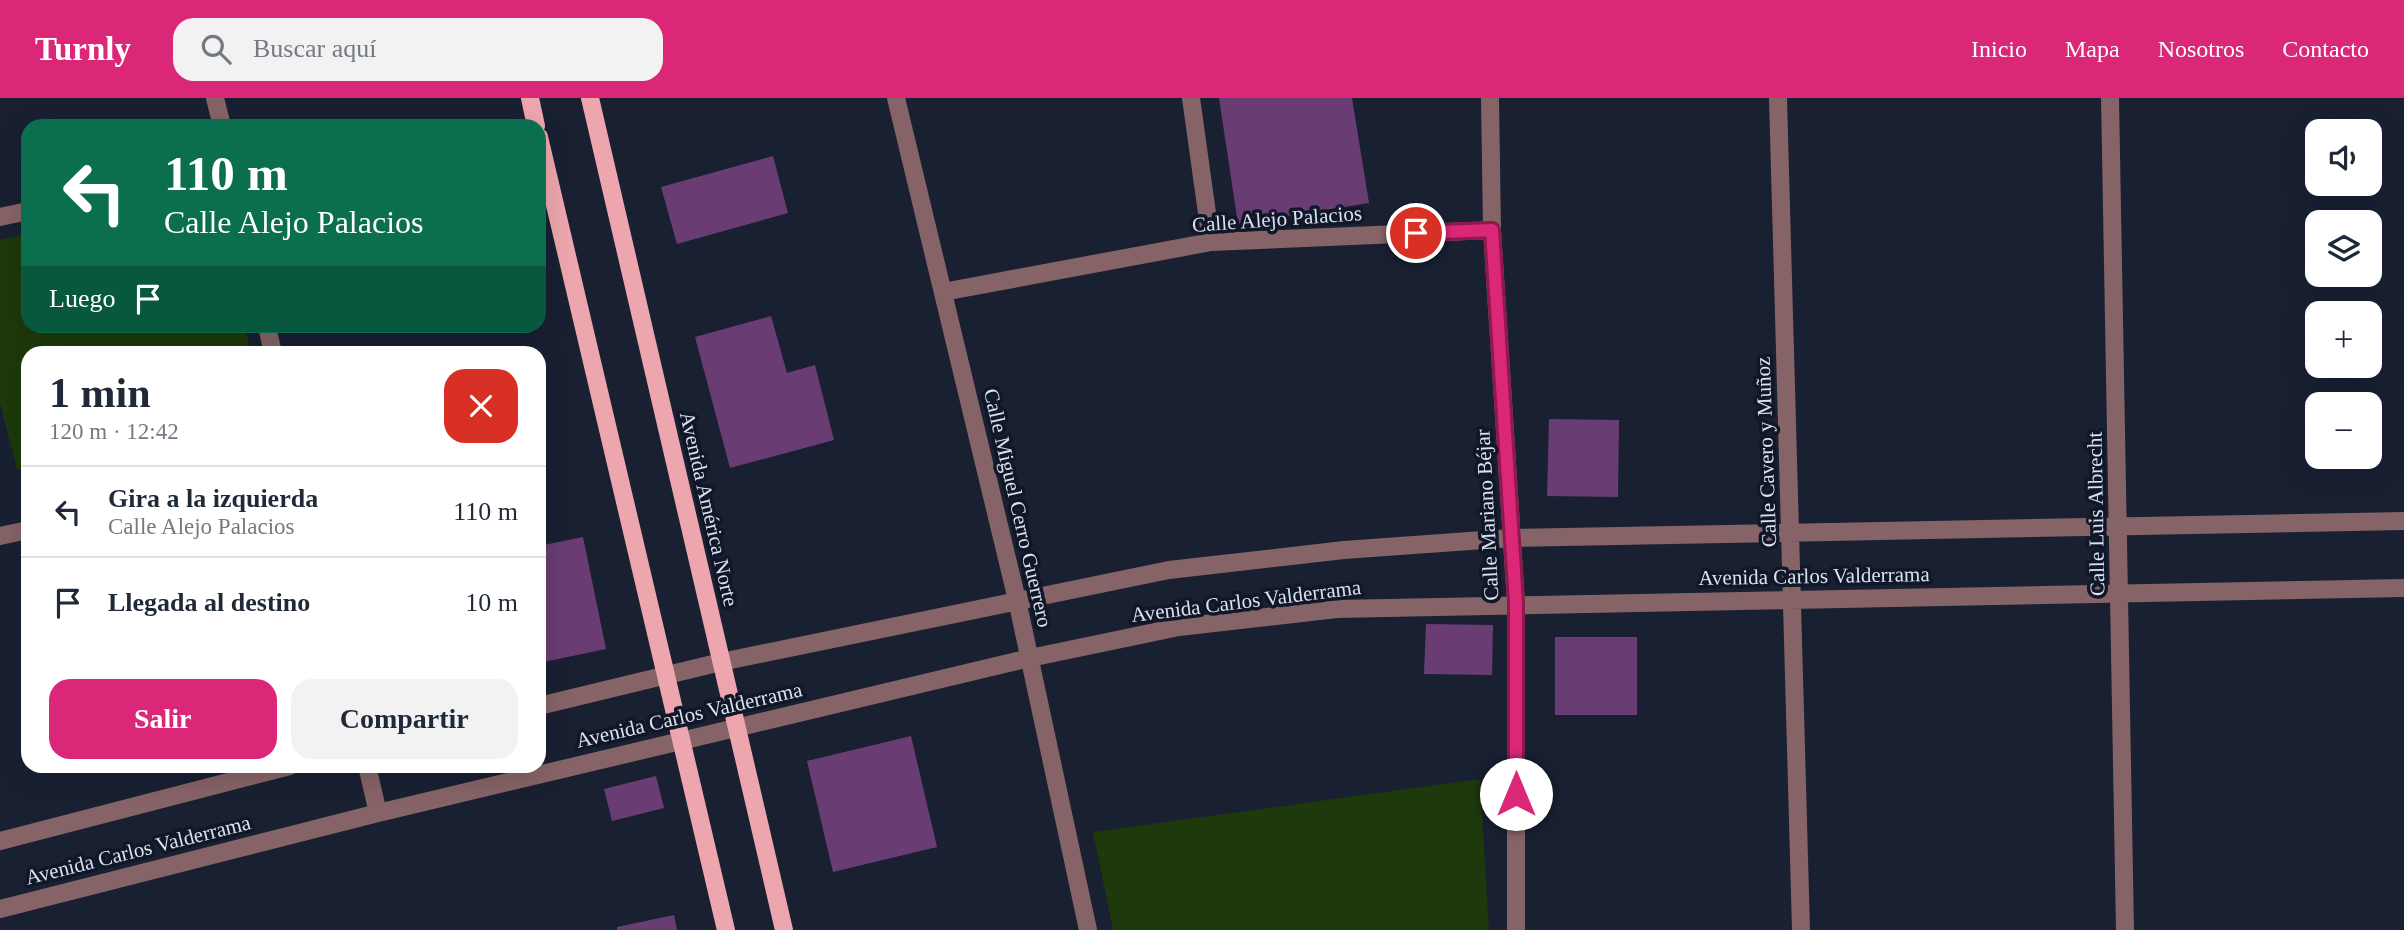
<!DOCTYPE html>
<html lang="es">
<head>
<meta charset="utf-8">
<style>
	:root { --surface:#fff; --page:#f2f2f3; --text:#1f2937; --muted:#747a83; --line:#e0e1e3; --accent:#db2777 }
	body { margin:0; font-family:Georgia,serif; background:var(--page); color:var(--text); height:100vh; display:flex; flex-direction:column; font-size:26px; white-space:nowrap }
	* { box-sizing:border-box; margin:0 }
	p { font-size:23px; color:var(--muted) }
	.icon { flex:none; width:38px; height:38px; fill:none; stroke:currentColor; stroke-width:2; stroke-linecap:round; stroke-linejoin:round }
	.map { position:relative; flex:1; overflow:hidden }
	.side { position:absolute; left:21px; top:248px; width:525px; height:427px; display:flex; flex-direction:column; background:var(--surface); border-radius:21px; box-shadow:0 7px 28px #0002 }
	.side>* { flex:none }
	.banner { position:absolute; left:21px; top:21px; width:525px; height:214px; border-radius:21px; box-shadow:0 7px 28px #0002; background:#0b6e4f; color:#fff; overflow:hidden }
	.fabs { position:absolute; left:2305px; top:21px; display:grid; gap:14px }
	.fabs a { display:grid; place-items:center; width:77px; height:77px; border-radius:14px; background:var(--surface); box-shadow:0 7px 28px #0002; font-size:35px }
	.pin { position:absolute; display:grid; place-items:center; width:60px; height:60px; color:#fff; margin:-30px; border:4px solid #fff; border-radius:50%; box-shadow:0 2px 7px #0007 }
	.me { position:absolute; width:77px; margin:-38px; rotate:0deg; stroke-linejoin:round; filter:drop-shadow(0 0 5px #0008) }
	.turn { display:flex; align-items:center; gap:24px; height:147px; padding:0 28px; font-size:32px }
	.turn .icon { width:91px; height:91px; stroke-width:2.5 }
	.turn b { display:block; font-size:49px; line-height:60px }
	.then { display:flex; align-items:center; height:66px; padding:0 28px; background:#0003; gap:14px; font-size:26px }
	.round { display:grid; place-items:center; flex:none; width:74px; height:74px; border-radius:21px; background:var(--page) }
	.summary { display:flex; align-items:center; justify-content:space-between; height:119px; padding:0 28px }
	h1 { font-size:42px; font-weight:700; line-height:52px }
	.primary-button { display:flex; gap:14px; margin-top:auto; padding:14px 28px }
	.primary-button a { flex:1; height:80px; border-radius:21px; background:var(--accent); color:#fff; font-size:28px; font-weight:700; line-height:80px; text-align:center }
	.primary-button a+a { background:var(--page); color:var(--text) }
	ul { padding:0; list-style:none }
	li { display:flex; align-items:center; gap:21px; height:91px; padding:0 28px; border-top:2px solid var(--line) }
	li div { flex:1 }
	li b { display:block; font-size:26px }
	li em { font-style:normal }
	header { display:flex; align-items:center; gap:42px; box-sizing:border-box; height:98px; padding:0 35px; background:var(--accent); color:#fff }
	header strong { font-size:33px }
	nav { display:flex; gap:38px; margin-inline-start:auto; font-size:24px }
	.search { width:490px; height:63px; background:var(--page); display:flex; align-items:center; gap:18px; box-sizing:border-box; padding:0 24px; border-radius:21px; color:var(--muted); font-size:26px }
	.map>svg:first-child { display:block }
	.green { fill:#1e390c }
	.building { fill:#693d73 }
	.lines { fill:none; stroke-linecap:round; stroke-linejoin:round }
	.minor { stroke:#866366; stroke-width:18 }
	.major { stroke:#eda6ad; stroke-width:18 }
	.route-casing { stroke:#8e194d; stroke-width:18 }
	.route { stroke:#db2777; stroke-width:12 }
	.labels { text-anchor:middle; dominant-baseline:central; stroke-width:7; stroke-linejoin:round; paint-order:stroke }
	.street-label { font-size:21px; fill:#dbe1ee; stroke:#0f1728 }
</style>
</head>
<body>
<header>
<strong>Turnly</strong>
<div class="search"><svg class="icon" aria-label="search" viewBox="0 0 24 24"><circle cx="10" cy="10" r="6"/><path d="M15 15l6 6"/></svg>Buscar aquí</div>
<nav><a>Inicio</a><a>Mapa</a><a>Nosotros</a><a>Contacto</a></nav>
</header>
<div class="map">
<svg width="2404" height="832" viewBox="0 0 2404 832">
	<rect width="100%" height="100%" fill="#182032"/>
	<path class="green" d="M28,136V228H245L251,255L28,256V370L17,372L0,305V142Z
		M1480,681L1489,832H1113L1093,734Z"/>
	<path class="building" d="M1219,0H1352L1369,105L1238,126Z
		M773,58L788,115L677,146L661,89Z
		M771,218L787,275L815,267L834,342L730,370L695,239Z
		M1549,321L1619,322L1618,399L1547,398Z
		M583,439L606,551L539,565V448Z
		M1426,526L1493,527L1492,577L1424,576Z
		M1555,539H1637V617H1555Z
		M911,638L937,749L833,774L807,663Z
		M656,678L664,710L612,723L604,691Z
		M674,817L677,832H617V829Z"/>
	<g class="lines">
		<path class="minor" d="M215,0L222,28
			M896,0L1017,502L1088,832
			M1191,0L1211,144
			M1490,0L1492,132L1516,505V832
			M1778,0L1801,832
			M2110,0L2125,832
			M0,119L28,113
			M943,194L1211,144L1492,132
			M267,228L273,256
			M0,438L28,432
			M539,608L721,564L1169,472L1344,452L1511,440L2404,423
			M367,668L378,715
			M0,743L290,668
			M0,811L378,715L1030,560L1179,529L1337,511L2404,490"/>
		<path class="major" d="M530,0L536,28
			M590,0L784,832
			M539,39L726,832"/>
	</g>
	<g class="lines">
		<defs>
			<path id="route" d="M1416,135L1492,132L1516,505V696"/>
		</defs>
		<use href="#route" class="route-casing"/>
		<use href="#route" class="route"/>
	</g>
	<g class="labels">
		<g class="street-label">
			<text transform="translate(1277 121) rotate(-4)">Calle Alejo Palacios</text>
			<text transform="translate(1766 354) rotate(-92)">Calle Cavero y Muñoz</text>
			<text transform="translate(1018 410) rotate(77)">Calle Miguel Cerro Guerrero</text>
			<text transform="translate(709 411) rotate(77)">Avenida América Norte</text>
			<text transform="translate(2096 416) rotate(-91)">Calle Luis Albrecht</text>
			<text transform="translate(1487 417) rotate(-93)">Calle Mariano Béjar</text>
			<text transform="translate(1814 478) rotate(-1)">Avenida Carlos Valderrama</text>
			<text transform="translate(1246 503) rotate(-7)">Avenida Carlos Valderrama</text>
			<text transform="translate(689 617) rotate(-13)">Avenida Carlos Valderrama</text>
			<text transform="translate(138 752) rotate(-14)">Avenida Carlos Valderrama</text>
		</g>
	</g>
</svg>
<div class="fabs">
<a><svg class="icon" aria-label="sound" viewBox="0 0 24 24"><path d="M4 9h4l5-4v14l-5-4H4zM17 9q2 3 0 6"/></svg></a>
<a><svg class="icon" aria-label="layers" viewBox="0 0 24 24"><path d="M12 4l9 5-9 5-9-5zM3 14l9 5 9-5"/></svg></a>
<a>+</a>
<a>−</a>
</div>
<div class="pin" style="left:1416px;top:135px;background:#d93025"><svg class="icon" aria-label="arrive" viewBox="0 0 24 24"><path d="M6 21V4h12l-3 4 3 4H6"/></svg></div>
<svg class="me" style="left:1516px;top:696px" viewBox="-20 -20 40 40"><circle r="19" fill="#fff"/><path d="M0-13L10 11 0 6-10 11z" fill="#db2777"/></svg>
<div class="banner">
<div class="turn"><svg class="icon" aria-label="left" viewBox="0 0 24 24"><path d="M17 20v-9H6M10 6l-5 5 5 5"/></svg><div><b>110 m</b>Calle Alejo Palacios</div></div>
<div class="then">Luego<svg class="icon" aria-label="arrive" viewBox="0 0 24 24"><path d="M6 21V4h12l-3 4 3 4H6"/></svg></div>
</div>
<section class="side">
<div class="summary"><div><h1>1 min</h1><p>120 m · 12:42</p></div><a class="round" style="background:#d93025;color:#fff"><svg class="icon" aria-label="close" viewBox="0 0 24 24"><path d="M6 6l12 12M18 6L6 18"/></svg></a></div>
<ul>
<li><svg class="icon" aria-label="left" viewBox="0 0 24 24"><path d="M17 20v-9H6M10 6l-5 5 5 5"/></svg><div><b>Gira a la izquierda</b><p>Calle Alejo Palacios</p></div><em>110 m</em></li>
<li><svg class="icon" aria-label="arrive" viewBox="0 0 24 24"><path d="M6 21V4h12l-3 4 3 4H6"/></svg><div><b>Llegada al destino</b></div><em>10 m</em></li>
</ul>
<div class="primary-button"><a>Salir</a><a>Compartir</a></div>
</section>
</div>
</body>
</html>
